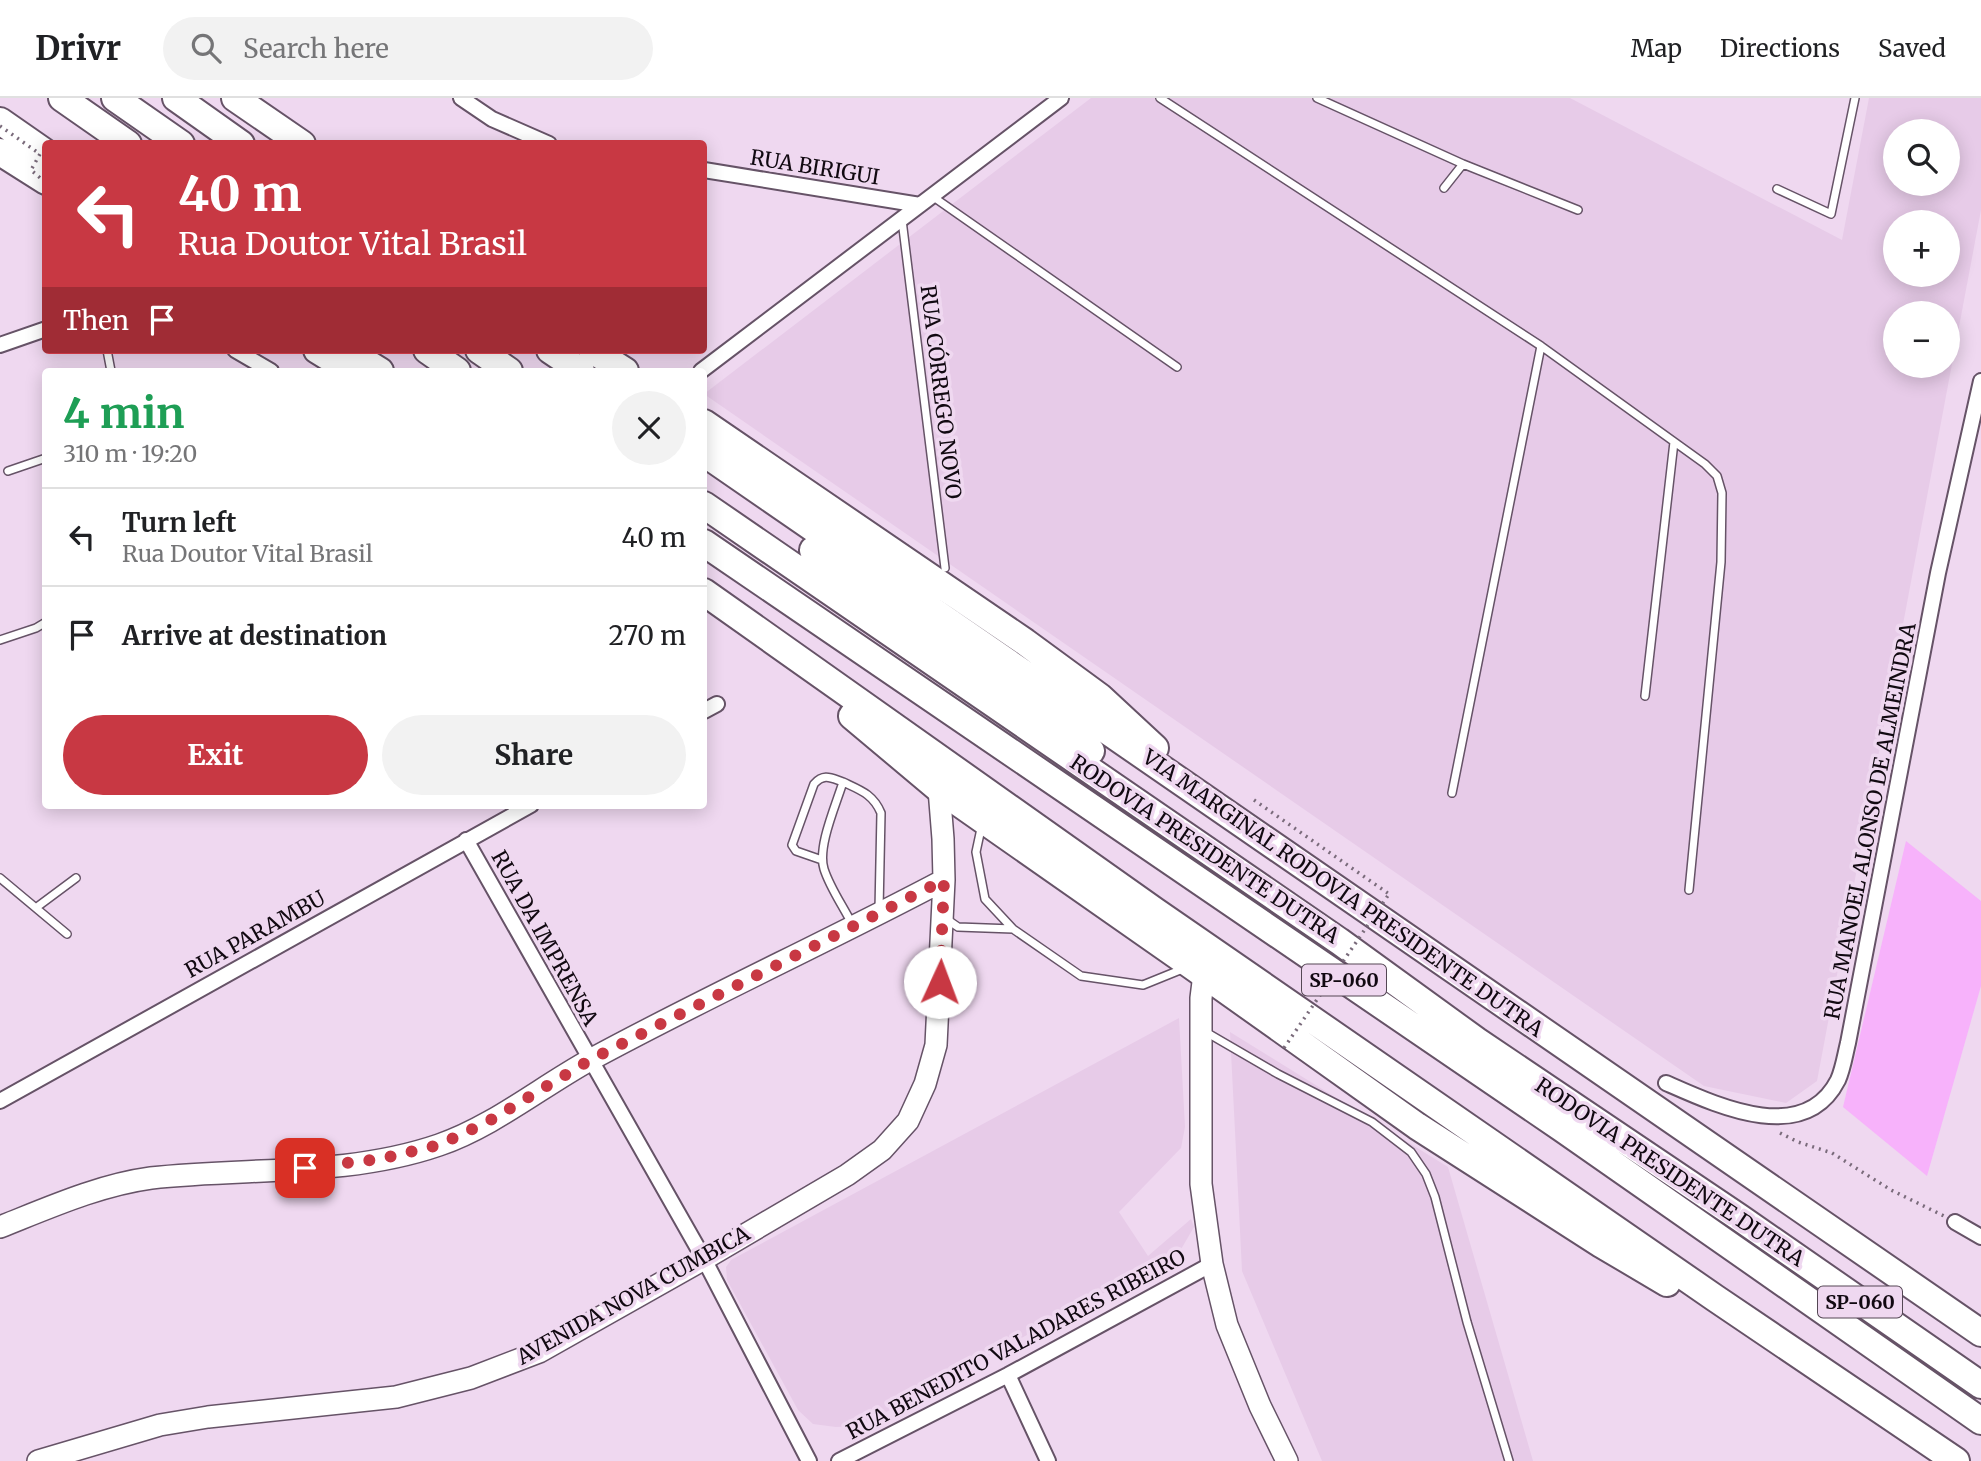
<!DOCTYPE html>
<html lang="en">
<head>
<meta charset="utf-8">
<style>
	:root { --surface:#fff; --page:#f2f2f2; --text:#202124; --muted:#757577; --line:#e0e0e0; --accent:#c83843 }
	body { margin:0; font-family:Merriweather,serif; background:var(--page); color:var(--text); height:100vh; display:flex; flex-direction:column; font-size:26px; white-space:nowrap }
	* { box-sizing:border-box; margin:0 }
	p { font-size:23px; color:var(--muted) }
	.icon { flex:none; width:38px; height:38px; fill:none; stroke:currentColor; stroke-width:2; stroke-linecap:round; stroke-linejoin:round }
	.map { position:relative; flex:1; overflow:hidden }
	.side { position:absolute; left:42px; top:270px; width:665px; height:441px; display:flex; flex-direction:column; background:var(--surface); border-radius:7px; box-shadow:0 4px 18px #0003 }
	.side>* { flex:none }
	.hud { position:absolute; left:42px; top:42px; width:665px; height:214px; border-radius:7px; box-shadow:0 4px 18px #0003; background:#c83843; color:#fff; overflow:hidden }
	.tools { position:absolute; left:1883px; top:21px; display:grid; gap:14px }
	.tools a { display:grid; place-items:center; width:77px; height:77px; border-radius:50%; background:var(--surface); box-shadow:0 4px 18px #0003; font-size:35px }
	.pin { position:absolute; display:grid; place-items:center; width:60px; height:60px; color:#fff; margin:-30px; border-radius:14px; box-shadow:0 4px 10px #0006 }
	.me { position:absolute; width:77px; margin:-38px; rotate:2deg; stroke-linejoin:round; filter:drop-shadow(0 0 5px #0008) }
	.turn { display:flex; align-items:center; gap:24px; height:147px; padding:0 21px; font-size:32px }
	.turn .icon { width:91px; height:91px; stroke-width:2.5 }
	.turn b { display:block; font-size:49px; line-height:60px }
	.then { display:flex; align-items:center; height:66px; padding:0 21px; background:#0003; gap:14px; font-size:26px }
	.round { display:grid; place-items:center; flex:none; width:74px; height:74px; border-radius:37px; background:var(--page) }
	.summary { display:flex; align-items:center; justify-content:space-between; height:119px; padding:0 21px }
	h1 { font-size:42px; font-weight:700; line-height:52px; color:#1e9e55 }
	.primary-button { display:flex; gap:14px; margin-top:auto; padding:14px 21px }
	.primary-button a { flex:1; height:80px; border-radius:42px; background:var(--accent); color:#fff; font-size:28px; font-weight:700; line-height:80px; text-align:center }
	.primary-button a+a { background:var(--page); color:var(--text) }
	ul { padding:0; list-style:none }
	li { display:flex; align-items:center; gap:21px; height:98px; padding:0 21px; border-top:2px solid var(--line) }
	li div { flex:1 }
	li b { display:block; font-size:26px }
	li em { font-style:normal }
	header { display:flex; align-items:center; gap:42px; box-sizing:border-box; height:98px; padding:0 35px; background:var(--surface); border-bottom:2px solid var(--line) }
	header strong { font-size:33px }
	nav { display:flex; gap:38px; margin-inline-start:auto; font-size:24px }
	.search { width:490px; height:63px; background:var(--page); display:flex; align-items:center; gap:18px; box-sizing:border-box; padding:0 24px; border-radius:38px; color:var(--muted); font-size:26px }
	.map>svg:first-child { display:block }
	.built { fill:#e7cbe8; fill-rule:evenodd }
	.green { fill:#f7b2fb }
	.lines { fill:none; stroke-linecap:round; stroke-linejoin:round }
	.lane-casing { stroke:#665367; stroke-width:10 }
	.street-casing { stroke:#665367; stroke-width:18 }
	.secondary-casing { stroke:#665367; stroke-width:24 }
	.highway-casing { stroke:#665367; stroke-width:30 }
	.path { stroke:#7a6b7b; stroke-width:3.5; stroke-dasharray:2 5; stroke-linecap:butt }
	.lane { stroke:#fff; stroke-width:7 }
	.street { stroke:#fff; stroke-width:14 }
	.secondary { stroke:#fff; stroke-width:21 }
	.highway { stroke:#fff; stroke-width:26 }
	.path-bridge { stroke:#7a6b7b; stroke-width:3.5; stroke-dasharray:2 5; stroke-linecap:butt }
	.route { stroke:#c83843; stroke-width:12; stroke-dasharray:0 21.6 }
	.labels { text-anchor:middle; dominant-baseline:central; stroke-width:7; stroke-linejoin:round; paint-order:stroke }
	.shield { fill:#efd8f0; stroke:#544754; stroke-width:2 }
	.shield-label { font-size:19px; font-weight:bold; fill:#110911 }
	.street-label { font-size:21px; fill:#110911; stroke:#efd8f0 }
</style>
</head>
<body>
<header>
<strong>Drivr</strong>
<div class="search"><svg class="icon" aria-label="search" viewBox="0 0 24 24"><circle cx="10" cy="10" r="6"/><path d="M15 15l6 6"/></svg>Search here</div>
<nav><a>Map</a><a>Directions</a><a>Saved</a></nav>
</header>
<div class="map">
<svg width="1981" height="1363" viewBox="0 0 1981 1363">
	<rect width="100%" height="100%" fill="#efd8f0"/>
	<path class="built" d="M1091,0H1570L1842,142L1869,0H1981V112L1817,983L1786,1005L1704,988L704,296ZM1895,33H1948V86H1895ZM1895,124H1948V177H1895ZM1895,215H1948V268H1895Z
		M1179,920L1185,1029L1181,1050L1119,1114L1148,1158L1191,1121L1194,1129L1180,1153L861,1328L836,1329L813,1326L798,1312L727,1182L726,1169L731,1162Z
		M1230,934L1448,1069L1533,1363H1322L1242,1173Z"/>
	<path class="green" d="M1906,743L1981,803V888L1927,1078L1843,1009Z"/>
	<g class="lines">
		<defs>
			<path id="lane" d="M1160,0L1541,248L1452,695
				M1317,0L1463,66L1578,112
				M1444,90L1463,66
				M1777,91L1831,116L1855,0
				M932,98L1177,269
				M902,122L945,470
				M1541,248L1705,366L1717,378L1722,395L1721,464L1689,792
				M107,252L111,273
				M8,373L46,360
				M0,542L36,530L46,524
				M1645,598L1674,344
				M982,726L976,754L985,801L1013,831
				M822,762L796,753L792,747L814,686C824,675 831,680 843,684
				M0,780L67,836
				M37,809L76,780
				M945,820L958,829L1013,831L1081,878L1143,887L1185,870
				M852,826C843,808 830,790 824,771C817,749 836,707 843,684C860,692 873,696 881,715L879,812
				M1204,933L1278,976L1372,1024L1411,1054L1426,1076L1435,1099L1467,1224L1509,1363"/>
			<path id="street" d="M461,0L492,21L549,46
				M704,72L920,107
				M0,247L46,231
				M235,252L271,273
				M701,273L1061,0
				M704,613L717,606
				M466,742L704,1161L809,1363
				M1666,985C1716,1007 1804,1049 1838,982C1843,971 1845,957 1848,945L1938,475L1981,283
				M0,1003L531,707
				M1955,1124L1981,1139
				M1008,1277L1048,1363
				M839,1363L1008,1277L1212,1166"/>
			<path id="secondary" d="M1204,876L1201,900V1086L1212,1166L1227,1227L1260,1308L1287,1363
				M0,1129C48,1110 99,1087 151,1080C246,1069 346,1079 439,1047C492,1029 541,989 590,962C706,899 827,844 944,782
				M38,1363L160,1327L208,1319L396,1299L471,1280L539,1254L704,1161L847,1077L882,1052L908,1023L925,986L936,947L944,782L943,741L939,691"/>
			<path id="highway" d="M62,0L128,46
				M115,0L181,46
				M176,0L241,46
				M235,0L302,46
				M0,23L46,55
				M0,54L46,83
				M317,252L351,273
				M346,252L380,273
				M427,252L457,273
				M479,252L509,273
				M550,252L581,273
				M592,252L625,273
				M704,325L1025,544L1100,599L1155,650
				M704,355L1981,1235
				M704,407L1339,843L1477,943L1740,1120L1981,1287
				M704,445L1563,1031L1981,1323
				M813,452L1055,624L1091,653
				M704,494L1155,813L1715,1200L1956,1363
				M852,618L939,691L1192,868L1417,1028L1601,1146L1667,1185"/>
		</defs>
		<use href="#lane" class="lane-casing"/>
		<use href="#street" class="street-casing"/>
		<use href="#secondary" class="secondary-casing"/>
		<use href="#highway" class="highway-casing"/>
		<path class="path" d="M1254,702L1389,796
			M1780,1035L1798,1044L1832,1055L1891,1092L1944,1118"/>
		<use href="#lane" class="lane"/>
		<use href="#street" class="street"/>
		<use href="#secondary" class="secondary"/>
		<use href="#highway" class="highway"/>
		<path class="path-bridge" d="M0,28L40,56L31,72L46,85
			M1284,950L1389,796"/>
	</g>
	<g class="lines">
		<path class="route" d="M305,1070L380,1061L439,1047L489,1023L590,962L944,782L940,884"/>
	</g>
	<g class="labels">
		<g class="shield">
			<rect x="1302" y="866.5" width="84" height="31" rx="5"/>
			<rect x="1818" y="1188.5" width="84" height="31" rx="5"/>
		</g>
		<g class="shield-label">
			<text x="1344" y="882">SP-060</text>
			<text x="1860" y="1204">SP-060</text>
		</g>
		<g class="street-label">
			<text transform="translate(815 69) rotate(9)">RUA BIRIGUI</text>
			<text transform="translate(941 294) rotate(83)">RUA CÓRREGO NOVO</text>
			<text transform="translate(1870 723) rotate(-79)">RUA MANOEL ALONSO DE ALMEINDRA</text>
			<text transform="translate(1205 751) rotate(34)">RODOVIA PRESIDENTE DUTRA</text>
			<text transform="translate(1343 795) rotate(35)">VIA MARGINAL RODOVIA PRESIDENTE DUTRA</text>
			<text transform="translate(255 836) rotate(-29)">RUA PARAMBU</text>
			<text transform="translate(545 840) rotate(61)">RUA DA IMPRENSA</text>
			<text transform="translate(1670 1074) rotate(34)">RODOVIA PRESIDENTE DUTRA</text>
			<text transform="translate(633 1197) rotate(-29)">AVENIDA NOVA CUMBICA</text>
			<text transform="translate(1016 1246) rotate(-28)">RUA BENEDITO VALADARES RIBEIRO</text>
		</g>
	</g>
</svg>
<div class="tools">
<a><svg class="icon" aria-label="search" viewBox="0 0 24 24"><circle cx="10" cy="10" r="6"/><path d="M15 15l6 6"/></svg></a>
<a>+</a>
<a>−</a>
</div>
<div class="pin" style="left:305px;top:1070px;background:#d93025"><svg class="icon" aria-label="arrive" viewBox="0 0 24 24"><path d="M6 21V4h12l-3 4 3 4H6"/></svg></div>
<svg class="me" style="left:940px;top:884px" viewBox="-20 -20 40 40"><circle r="19" fill="#fff"/><path d="M0-13L10 11 0 6-10 11z" fill="#c83843"/></svg>
<div class="hud">
<div class="turn"><svg class="icon" aria-label="left" viewBox="0 0 24 24"><path d="M17 20v-9H6M10 6l-5 5 5 5"/></svg><div><b>40 m</b>Rua Doutor Vital Brasil</div></div>
<div class="then">Then<svg class="icon" aria-label="arrive" viewBox="0 0 24 24"><path d="M6 21V4h12l-3 4 3 4H6"/></svg></div>
</div>
<section class="side">
<div class="summary"><div><h1>4 min</h1><p>310 m · 19:20</p></div><a class="round"><svg class="icon" aria-label="close" viewBox="0 0 24 24"><path d="M6 6l12 12M18 6L6 18"/></svg></a></div>
<ul>
<li><svg class="icon" aria-label="left" viewBox="0 0 24 24"><path d="M17 20v-9H6M10 6l-5 5 5 5"/></svg><div><b>Turn left</b><p>Rua Doutor Vital Brasil</p></div><em>40 m</em></li>
<li><svg class="icon" aria-label="arrive" viewBox="0 0 24 24"><path d="M6 21V4h12l-3 4 3 4H6"/></svg><div><b>Arrive at destination</b></div><em>270 m</em></li>
</ul>
<div class="primary-button"><a>Exit</a><a>Share</a></div>
</section>
</div>
</body>
</html>
